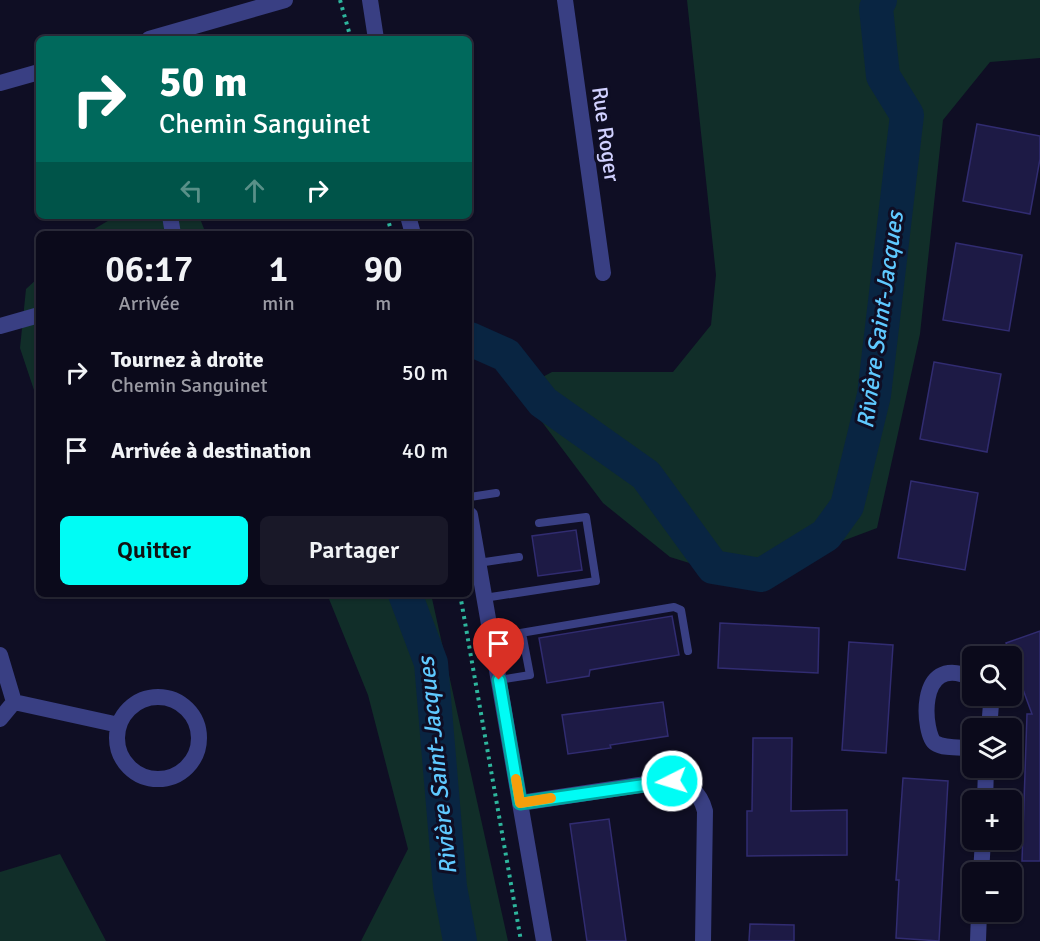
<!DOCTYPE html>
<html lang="fr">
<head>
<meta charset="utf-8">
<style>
	:root { --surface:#0b0a1b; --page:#191828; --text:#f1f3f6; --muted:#9a9aa3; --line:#2b2b3a; --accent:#00fcf5 }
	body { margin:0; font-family:Signika,sans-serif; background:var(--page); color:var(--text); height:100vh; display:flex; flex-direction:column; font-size:22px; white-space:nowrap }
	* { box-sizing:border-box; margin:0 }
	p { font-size:20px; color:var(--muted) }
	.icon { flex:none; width:33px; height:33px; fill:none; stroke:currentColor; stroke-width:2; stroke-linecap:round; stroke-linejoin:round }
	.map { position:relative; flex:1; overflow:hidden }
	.sheet { position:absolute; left:36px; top:231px; width:436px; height:366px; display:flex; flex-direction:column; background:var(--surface); border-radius:9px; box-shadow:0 2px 4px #0004,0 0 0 2px var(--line) }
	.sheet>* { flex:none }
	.top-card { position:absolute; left:36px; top:36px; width:436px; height:183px; border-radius:9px; box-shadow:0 2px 4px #0004,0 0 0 2px var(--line); background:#00695c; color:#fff; overflow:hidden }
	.tools { position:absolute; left:962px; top:646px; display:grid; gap:12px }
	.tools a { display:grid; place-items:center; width:60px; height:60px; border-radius:9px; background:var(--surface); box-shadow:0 2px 4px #0004,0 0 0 2px var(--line); font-size:30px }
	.pin { position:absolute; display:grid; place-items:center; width:51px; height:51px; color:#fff; margin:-62px -26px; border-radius:50% 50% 50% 0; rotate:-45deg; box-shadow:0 0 6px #0007 }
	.pin .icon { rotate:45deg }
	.me { position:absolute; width:66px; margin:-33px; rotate:265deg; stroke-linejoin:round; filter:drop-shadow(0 0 4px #0008) }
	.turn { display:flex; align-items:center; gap:21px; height:126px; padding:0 24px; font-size:27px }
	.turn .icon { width:78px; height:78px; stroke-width:2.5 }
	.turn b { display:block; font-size:42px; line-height:51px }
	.lanes { display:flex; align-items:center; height:57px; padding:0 24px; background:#0003; justify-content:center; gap:30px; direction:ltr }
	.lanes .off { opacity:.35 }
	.eta { display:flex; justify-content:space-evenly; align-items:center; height:102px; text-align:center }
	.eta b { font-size:36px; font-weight:600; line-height:42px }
	.action { display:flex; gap:12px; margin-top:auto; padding:12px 24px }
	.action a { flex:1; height:69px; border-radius:9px; background:var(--accent); color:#111; font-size:24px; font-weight:600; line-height:69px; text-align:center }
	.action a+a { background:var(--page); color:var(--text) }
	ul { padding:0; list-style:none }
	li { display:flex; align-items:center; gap:18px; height:78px; padding:0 24px }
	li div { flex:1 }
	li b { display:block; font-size:22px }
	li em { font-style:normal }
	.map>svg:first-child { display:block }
	.green { fill:#112e29 }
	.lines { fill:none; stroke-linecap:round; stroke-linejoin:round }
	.river { stroke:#092542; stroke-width:34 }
	.building { fill:#1d1a45; stroke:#312c71; stroke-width:1.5 }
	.path { stroke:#2eb69d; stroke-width:4; stroke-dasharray:3 4.5; stroke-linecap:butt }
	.service { stroke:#393f83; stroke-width:8 }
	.minor { stroke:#393f83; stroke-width:16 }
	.tertiary { stroke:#393f83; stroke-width:16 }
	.route-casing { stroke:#00a49f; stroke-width:15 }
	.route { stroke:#00fcf5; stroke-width:10 }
	.slow { stroke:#f59e0b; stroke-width:10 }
	.labels { text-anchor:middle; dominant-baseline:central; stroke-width:6; stroke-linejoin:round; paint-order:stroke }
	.street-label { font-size:22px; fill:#d1d1ff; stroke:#0f0e24 }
	.water-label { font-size:24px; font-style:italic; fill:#5fc9ff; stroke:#0f0e24 }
</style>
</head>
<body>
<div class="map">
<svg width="1040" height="941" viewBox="0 0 1040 941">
	<rect width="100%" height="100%" fill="#0f0e24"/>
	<path class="green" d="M687,0H1040V58L990,62L943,120L920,334L877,528L741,579L670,557L603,503L518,390L552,372H673L711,325L716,275Z
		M116,216H199L206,234H86Z
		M39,277V405L20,348L26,289Z
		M327,594H431L508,941H361L408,849L368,695Z
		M60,854L106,941H0V872Z"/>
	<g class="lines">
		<path class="river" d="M470,339L506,355L543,402L646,475L713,567L761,575L826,535L847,506L874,395L907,115L883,76L876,8L880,0
			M405,594L431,663L450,887L460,941"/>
	</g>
	<path class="building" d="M977,124L1040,136V159L1030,214L963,201Z
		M956,243L1022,255L1009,331L943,320Z
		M934,362L1001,374L987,452L920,439Z
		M911,481L978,493L965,570L898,558Z
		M576,530L582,570L538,576L532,536Z
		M672,616L679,655L590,670L589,676L547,683L539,638Z
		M720,623L819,628L818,673L718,668Z
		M1040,631V861H1022L1027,714H1032L1006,643Z
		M849,642L893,645L886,753L842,750Z
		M663,702L668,736L610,745L611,748L568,754L562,715Z
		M753,738H792L791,811L847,810V855L747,856V811H752Z
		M903,778L948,781L939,941L896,938L899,880H896Z
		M609,819L626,941H587L570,824Z
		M750,924L794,925V941H749Z"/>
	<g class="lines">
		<path class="path" d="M340,0L351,39
			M387,216L392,234
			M460,594L521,941"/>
		<path class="service" d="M470,497L496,493
			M478,563L519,557
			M484,598L596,581L586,517L539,523
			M491,638L674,607L681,610L688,651
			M499,680L530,675L522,633"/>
		<path class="minor" d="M565,0L603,273
			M149,39L285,0
			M0,83L39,72
			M170,216L173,234
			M0,326L39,315
			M0,655L14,702
			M972,678C914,651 924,737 935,743C944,749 961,747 972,748
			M987,696L991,704L989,729
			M117 738a41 41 0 1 1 82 0a41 41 0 1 1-82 0Z
			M14,702L119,725
			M0,719L14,702
			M985,801L986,768
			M520,803L666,781C687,781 700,792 705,811L703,941
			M981,873L983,840
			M978,941L979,912"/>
		<path class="tertiary" d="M370,0L376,39
			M408,216L413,234
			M470,515L544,941"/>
	</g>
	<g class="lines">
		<defs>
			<path id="route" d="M499,680L520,803L672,781"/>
		</defs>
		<use href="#route" class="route-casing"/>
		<use href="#route" class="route"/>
		<path class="slow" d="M516,779L520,803L551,798"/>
	</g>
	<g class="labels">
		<g class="street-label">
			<text transform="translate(606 134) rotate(82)">Rue Roger</text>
		</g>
		<g class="water-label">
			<text transform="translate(880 320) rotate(-82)">Rivière Saint-Jacques</text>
			<text transform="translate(437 766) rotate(-96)">Rivière Saint-Jacques</text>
		</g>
	</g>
</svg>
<div class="tools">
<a><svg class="icon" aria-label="search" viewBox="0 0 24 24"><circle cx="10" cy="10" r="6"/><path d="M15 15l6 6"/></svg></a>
<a><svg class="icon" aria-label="layers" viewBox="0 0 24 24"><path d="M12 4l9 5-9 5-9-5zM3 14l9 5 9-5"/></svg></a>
<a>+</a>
<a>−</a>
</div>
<div class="pin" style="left:499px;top:680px;background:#d93025"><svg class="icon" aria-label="arrive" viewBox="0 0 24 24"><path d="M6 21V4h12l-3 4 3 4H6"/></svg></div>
<svg class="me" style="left:672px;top:781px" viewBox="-20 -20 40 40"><circle r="17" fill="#00fcf5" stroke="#fff" stroke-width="3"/><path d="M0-11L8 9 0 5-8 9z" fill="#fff"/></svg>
<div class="top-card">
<div class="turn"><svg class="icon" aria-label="right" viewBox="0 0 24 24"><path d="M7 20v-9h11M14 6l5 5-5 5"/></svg><div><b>50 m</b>Chemin Sanguinet</div></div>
<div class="lanes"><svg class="icon off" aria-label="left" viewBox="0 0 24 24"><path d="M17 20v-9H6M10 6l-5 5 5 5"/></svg><svg class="icon off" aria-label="ahead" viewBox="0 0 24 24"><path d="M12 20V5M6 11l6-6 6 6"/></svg><svg class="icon" aria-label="right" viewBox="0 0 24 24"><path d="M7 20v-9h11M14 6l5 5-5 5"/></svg></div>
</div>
<section class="sheet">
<div class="eta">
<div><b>06:17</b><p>Arrivée</p></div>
<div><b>1</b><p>min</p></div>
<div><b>90</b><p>m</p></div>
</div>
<ul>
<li><svg class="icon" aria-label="right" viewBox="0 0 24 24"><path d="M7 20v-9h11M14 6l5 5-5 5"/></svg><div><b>Tournez à droite</b><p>Chemin Sanguinet</p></div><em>50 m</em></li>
<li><svg class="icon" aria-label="arrive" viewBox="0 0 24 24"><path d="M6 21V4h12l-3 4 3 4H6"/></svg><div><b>Arrivée à destination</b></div><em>40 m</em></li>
</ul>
<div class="action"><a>Quitter</a><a>Partager</a></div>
</section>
</div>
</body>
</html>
